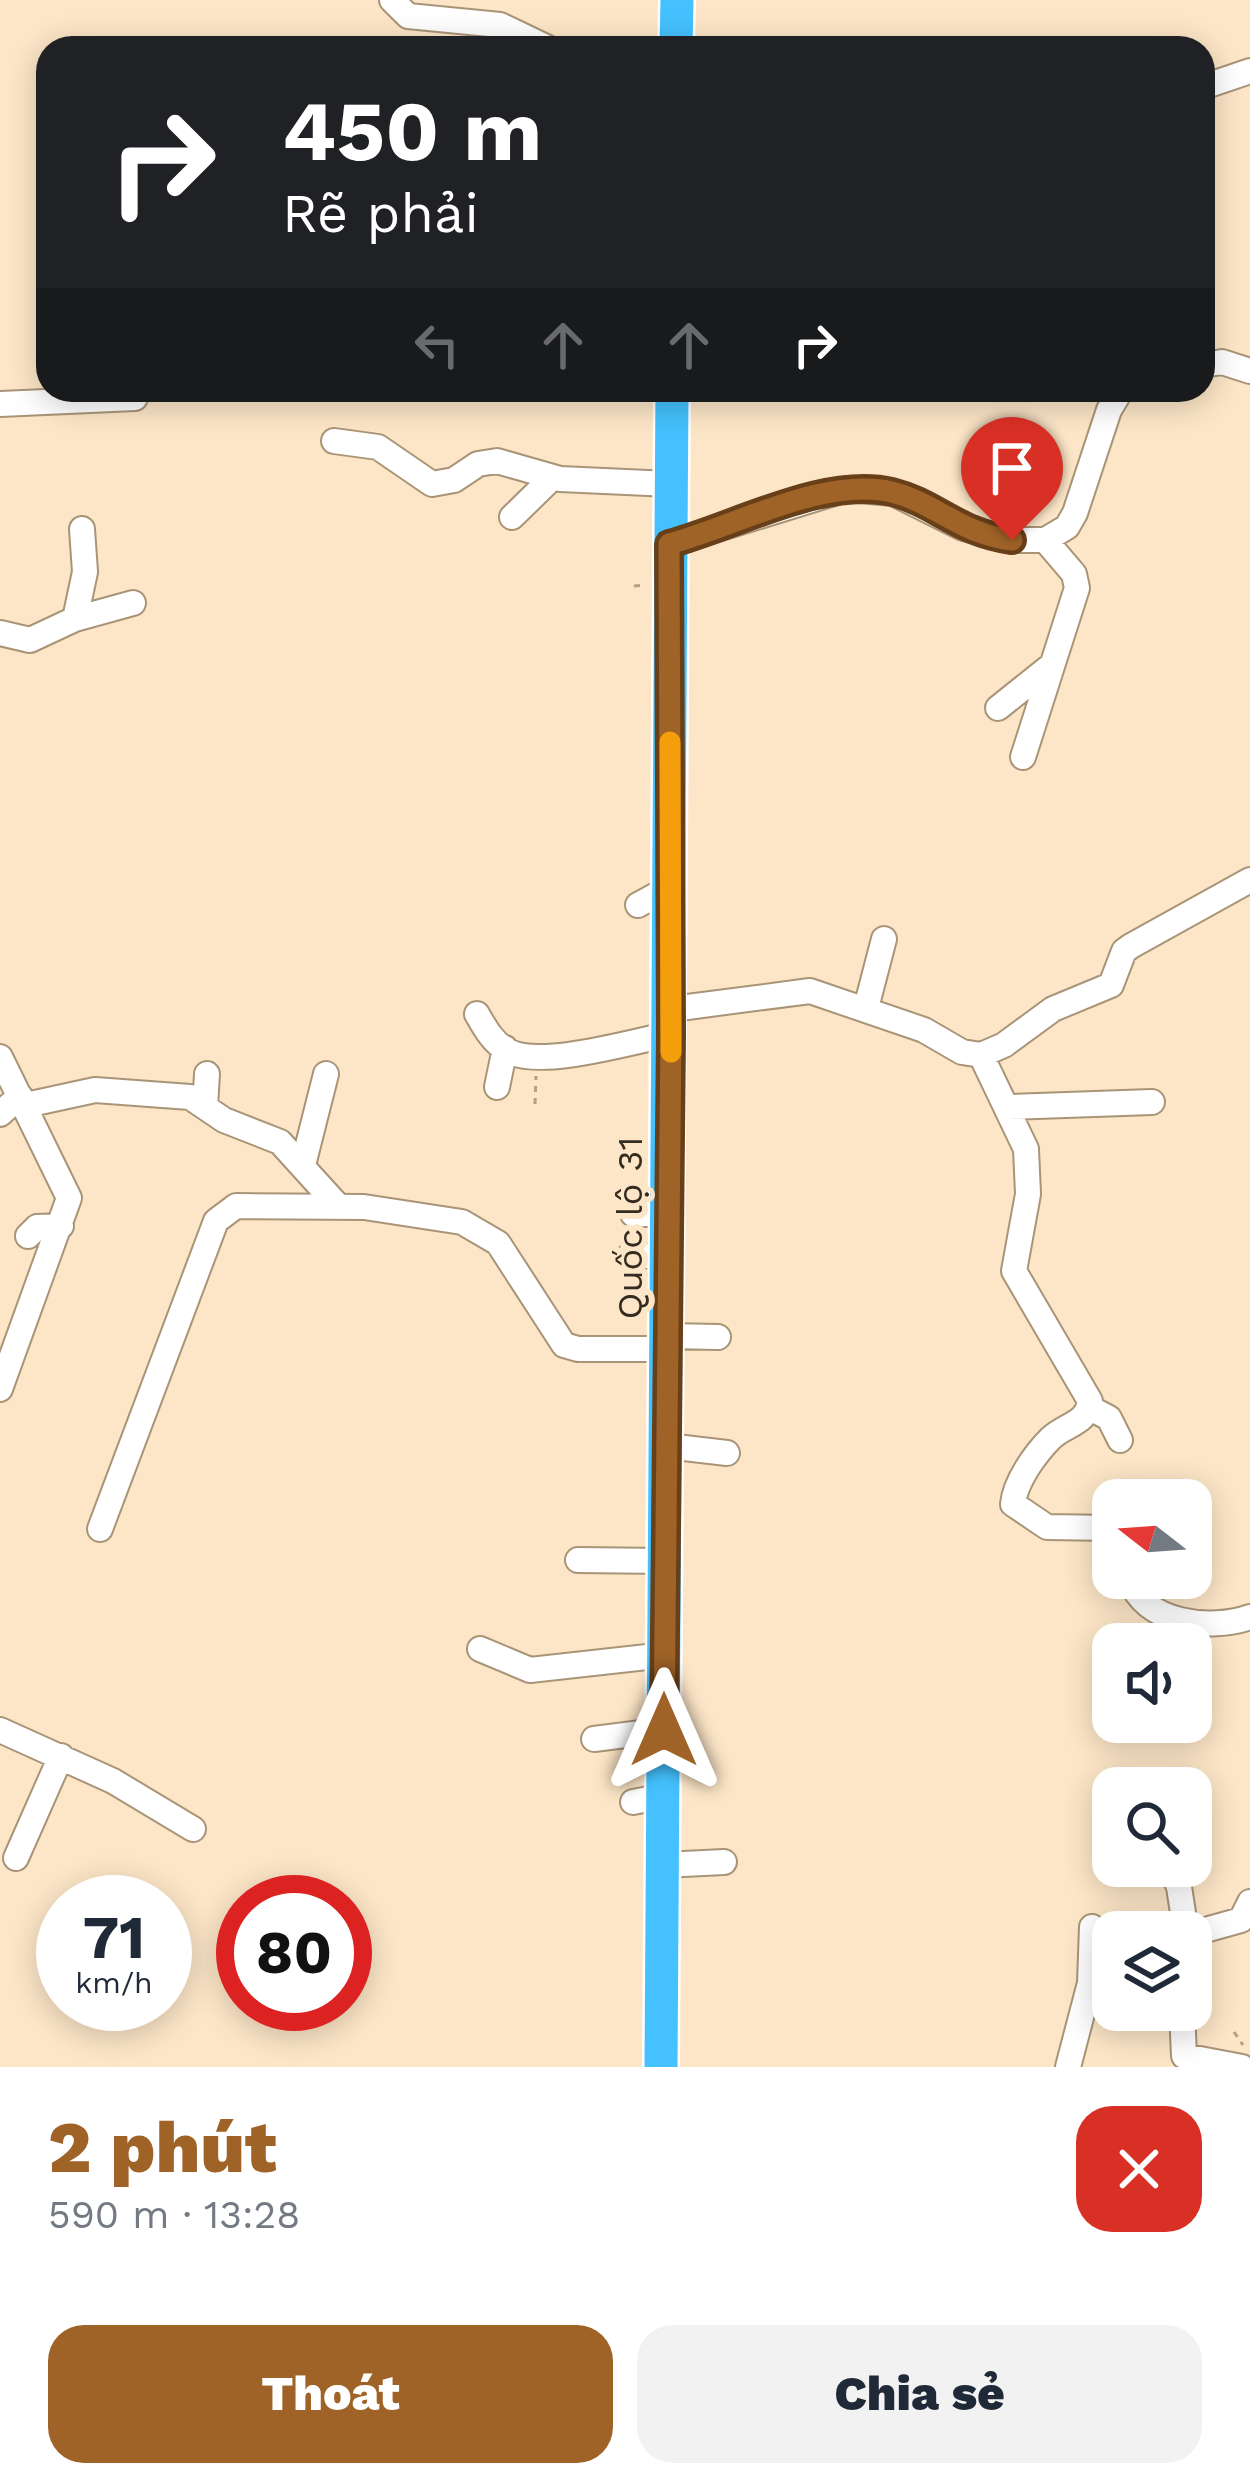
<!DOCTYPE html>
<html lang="vi">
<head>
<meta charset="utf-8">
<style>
	:root { --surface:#fff; --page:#f2f2f3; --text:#1f2937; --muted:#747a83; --accent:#9f6227 }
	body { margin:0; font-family:"Work Sans",sans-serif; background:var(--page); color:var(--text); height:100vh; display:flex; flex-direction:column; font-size:45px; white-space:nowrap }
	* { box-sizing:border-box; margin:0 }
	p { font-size:39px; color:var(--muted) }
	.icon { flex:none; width:66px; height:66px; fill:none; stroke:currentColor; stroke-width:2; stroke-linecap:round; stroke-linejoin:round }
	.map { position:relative; height:2067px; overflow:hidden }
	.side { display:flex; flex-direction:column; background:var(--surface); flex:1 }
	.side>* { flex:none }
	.top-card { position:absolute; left:36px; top:36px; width:1179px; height:366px; border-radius:36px; box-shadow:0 6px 30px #0003; background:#202124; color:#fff; overflow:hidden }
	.needle { width:78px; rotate:287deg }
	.buttons { position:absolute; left:1092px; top:1479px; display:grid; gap:24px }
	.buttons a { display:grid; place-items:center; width:120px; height:120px; border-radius:24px; background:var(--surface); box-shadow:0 6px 30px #0003; font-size:60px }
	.speed { position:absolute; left:36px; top:1875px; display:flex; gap:24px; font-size:60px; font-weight:700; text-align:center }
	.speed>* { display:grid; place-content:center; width:156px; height:156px; border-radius:50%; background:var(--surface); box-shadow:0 6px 30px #0003; line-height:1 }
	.speed small { font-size:30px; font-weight:400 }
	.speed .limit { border:18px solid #d22; background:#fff; color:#111 }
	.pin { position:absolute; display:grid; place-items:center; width:102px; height:102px; color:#fff; margin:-123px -51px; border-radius:50% 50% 50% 0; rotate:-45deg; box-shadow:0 0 12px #0007 }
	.pin .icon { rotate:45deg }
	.me { position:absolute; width:132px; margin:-66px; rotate:0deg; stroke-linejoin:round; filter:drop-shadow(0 0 9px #0008) }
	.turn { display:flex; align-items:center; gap:42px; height:252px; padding:0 48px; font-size:54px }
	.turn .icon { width:156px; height:156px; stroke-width:2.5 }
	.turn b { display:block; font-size:84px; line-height:102px }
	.lanes { display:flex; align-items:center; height:114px; padding:0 48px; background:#0003; justify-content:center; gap:60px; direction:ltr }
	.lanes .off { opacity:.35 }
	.round { display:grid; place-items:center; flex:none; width:126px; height:126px; border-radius:36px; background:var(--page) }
	.summary { display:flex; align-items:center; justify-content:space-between; height:204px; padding:0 48px }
	h1 { font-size:72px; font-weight:800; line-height:90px; color:var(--accent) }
	.cta { display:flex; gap:24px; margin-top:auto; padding:24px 48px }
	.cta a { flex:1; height:138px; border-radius:36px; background:var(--accent); color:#fff; font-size:48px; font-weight:800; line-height:138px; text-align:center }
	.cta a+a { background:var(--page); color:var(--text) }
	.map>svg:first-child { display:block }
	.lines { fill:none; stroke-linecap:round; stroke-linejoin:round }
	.minor-casing { stroke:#a99477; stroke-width:28 }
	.highway-casing { stroke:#fff; stroke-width:38 }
	.path { stroke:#b1a088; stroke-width:3; stroke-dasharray:6 6; stroke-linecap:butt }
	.minor { stroke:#fff; stroke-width:24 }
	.highway { stroke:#44c1fe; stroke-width:33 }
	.route-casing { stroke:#674019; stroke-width:30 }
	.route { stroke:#9f6227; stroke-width:21 }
	.slow { stroke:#f59e0b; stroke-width:21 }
	.labels { text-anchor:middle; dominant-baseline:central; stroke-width:12; stroke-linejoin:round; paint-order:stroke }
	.street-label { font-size:36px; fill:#342c20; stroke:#fde6c7 }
</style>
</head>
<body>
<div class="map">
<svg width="1250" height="2067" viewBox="0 0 1250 2067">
	<rect width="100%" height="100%" fill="#fde6c7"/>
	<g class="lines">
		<defs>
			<path id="minor" d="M392,0L408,16L500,25L548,48
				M1203,87L1250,71
				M1203,365L1222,362L1250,371
				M0,404L135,398
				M334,441L378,447L432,484L454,480L478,464L497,461L560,479L670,484
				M512,517L553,477
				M669,544L847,489L893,493L963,528L1012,540H1045L1067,527L1075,513L1109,410L1121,390
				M75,619L133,603
				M0,633L30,640L75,619L85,572L82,529
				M998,708L1048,668
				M1023,757L1077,588L1074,574L1045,540
				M638,905L671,887
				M866,1008L884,939
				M672,1009L810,991L924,1030L962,1052L981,1055L1004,1045L1053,1009L1111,985L1124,951L1131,946L1250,880
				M477,1014C485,1028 493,1043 508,1051C541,1069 634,1041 671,1034
				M981,1055L1026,1149L1028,1194L1014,1271L1090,1401C1087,1424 1066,1424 1051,1438C1035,1454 1015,1482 1013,1504L1047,1527L1113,1528
				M0,1057L69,1198L0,1389
				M497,1087L505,1048
				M26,1105L95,1090L190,1097L224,1120L280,1142L339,1207
				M205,1107L207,1074
				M1009,1107L1152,1102
				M0,1114L20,1096
				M303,1165L326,1074
				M633,1214H668
				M28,1236L37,1227L61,1226
				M630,1255L667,1257
				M668,1336L718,1337
				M1090,1408L1109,1418L1120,1440
				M667,1446L727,1453
				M100,1529L216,1221L236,1206L364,1207L462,1222L498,1243L564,1345L578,1349H668
				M578,1560L665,1561
				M1130,1578C1143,1624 1211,1631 1250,1617
				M480,1649L530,1670L665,1655
				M0,1730L113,1781L193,1829
				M594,1739L665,1730
				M633,1802L664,1796
				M16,1858L61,1756
				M663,1865L724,1862
				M1170,1866L1179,1887L1186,1932
				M1191,1934L1241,1920L1250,1902
				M1182,2010L1184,2056L1242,2067
				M1068,2067L1090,1983L1092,1927"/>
			<path id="highway" d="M676,48L677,0
				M661,2067L672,390"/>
		</defs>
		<use href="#minor" class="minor-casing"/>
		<use href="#highway" class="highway-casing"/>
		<path class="path" d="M634,586L644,585
			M535,1104L536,1076
			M1234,2032L1243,2045"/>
		<use href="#minor" class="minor"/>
		<use href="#highway" class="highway"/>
	</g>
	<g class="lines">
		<defs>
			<path id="route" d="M664,1730L671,1034L669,544C736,526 824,476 892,492C936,503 958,533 1012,540"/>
		</defs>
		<use href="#route" class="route-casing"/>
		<use href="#route" class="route"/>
		<path class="slow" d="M670,742L671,1052"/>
	</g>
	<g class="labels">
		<g class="street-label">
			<text transform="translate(630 1228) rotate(-90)">Quốc lộ 31</text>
		</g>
	</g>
</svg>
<div class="buttons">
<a><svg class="needle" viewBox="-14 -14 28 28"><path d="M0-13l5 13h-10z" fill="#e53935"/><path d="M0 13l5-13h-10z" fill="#747a83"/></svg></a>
<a><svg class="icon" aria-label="sound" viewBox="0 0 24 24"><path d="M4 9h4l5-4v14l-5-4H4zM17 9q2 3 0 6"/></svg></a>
<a><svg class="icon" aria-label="search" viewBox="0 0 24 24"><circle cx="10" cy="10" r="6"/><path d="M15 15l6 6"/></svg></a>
<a><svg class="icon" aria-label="layers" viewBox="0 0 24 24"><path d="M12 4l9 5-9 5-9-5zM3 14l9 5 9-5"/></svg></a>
</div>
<div class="speed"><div>71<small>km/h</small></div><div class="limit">80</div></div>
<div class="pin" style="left:1012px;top:540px;background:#d93025"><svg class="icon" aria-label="arrive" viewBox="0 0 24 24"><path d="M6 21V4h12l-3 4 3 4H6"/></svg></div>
<svg class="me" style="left:664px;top:1730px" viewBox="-20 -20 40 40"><path d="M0-17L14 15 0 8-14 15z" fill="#9f6227" stroke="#fff" stroke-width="4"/></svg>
<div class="top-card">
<div class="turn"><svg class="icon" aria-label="right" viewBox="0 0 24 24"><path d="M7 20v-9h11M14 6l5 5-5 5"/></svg><div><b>450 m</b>Rẽ phải</div></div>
<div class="lanes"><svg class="icon off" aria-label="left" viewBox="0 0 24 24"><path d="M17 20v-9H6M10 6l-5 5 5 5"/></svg><svg class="icon off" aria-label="ahead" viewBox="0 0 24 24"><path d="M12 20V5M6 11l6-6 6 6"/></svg><svg class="icon off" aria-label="ahead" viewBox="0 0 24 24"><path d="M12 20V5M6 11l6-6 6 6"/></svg><svg class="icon" aria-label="right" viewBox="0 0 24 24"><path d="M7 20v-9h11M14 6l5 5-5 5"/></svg></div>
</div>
</div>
<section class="side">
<div class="summary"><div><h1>2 phút</h1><p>590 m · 13:28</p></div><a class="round" style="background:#d93025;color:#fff"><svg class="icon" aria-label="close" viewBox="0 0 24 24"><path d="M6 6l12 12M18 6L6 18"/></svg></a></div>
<div class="cta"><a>Thoát</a><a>Chia sẻ</a></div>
</section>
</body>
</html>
